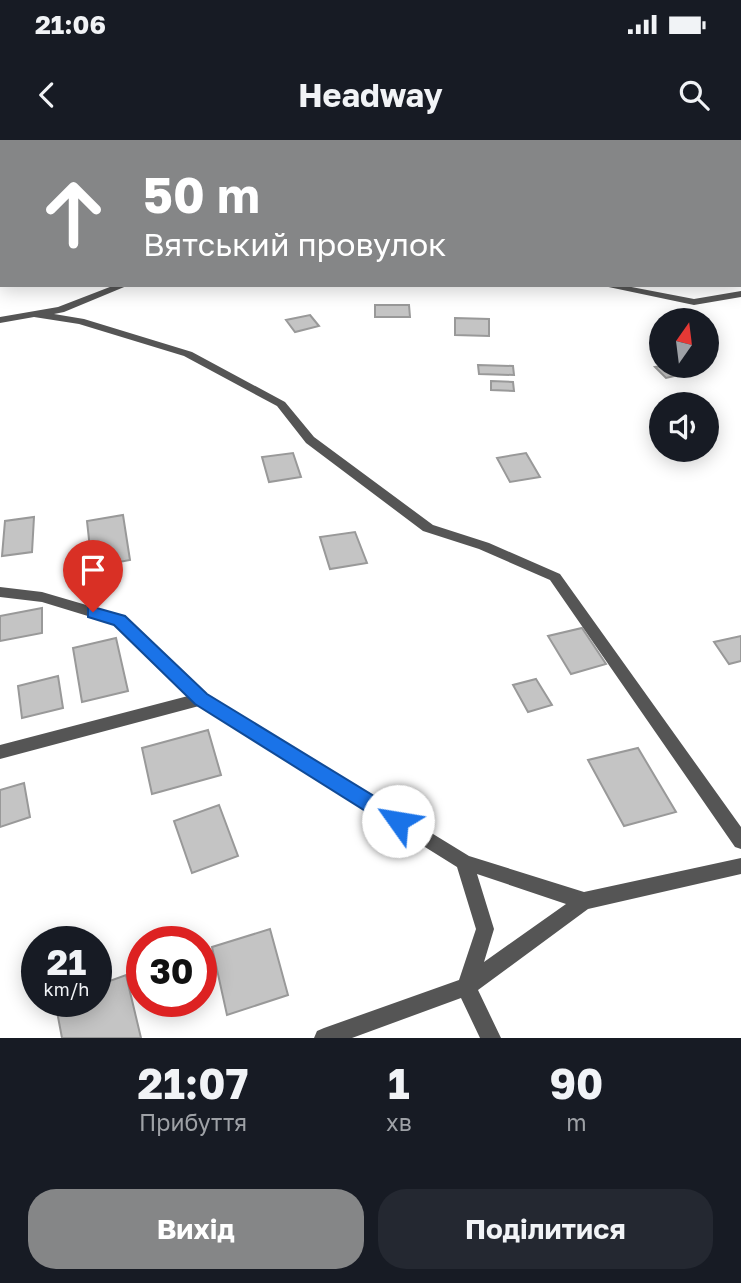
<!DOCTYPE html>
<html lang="uk">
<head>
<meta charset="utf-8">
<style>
	:root { --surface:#171b24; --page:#242831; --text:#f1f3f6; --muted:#9ea1a6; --accent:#858687 }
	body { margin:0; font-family:"Golos Text",sans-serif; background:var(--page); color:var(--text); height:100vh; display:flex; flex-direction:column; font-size:26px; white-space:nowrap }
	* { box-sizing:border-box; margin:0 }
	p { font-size:23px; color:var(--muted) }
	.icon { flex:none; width:38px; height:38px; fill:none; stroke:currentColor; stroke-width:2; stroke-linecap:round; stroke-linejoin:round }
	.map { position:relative; height:898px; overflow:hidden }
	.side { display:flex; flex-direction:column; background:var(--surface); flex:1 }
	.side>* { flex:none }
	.guide { position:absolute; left:0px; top:0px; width:742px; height:147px; box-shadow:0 4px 18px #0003; background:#858687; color:#fff; overflow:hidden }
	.needle { width:46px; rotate:14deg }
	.tools { position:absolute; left:649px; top:168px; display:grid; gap:14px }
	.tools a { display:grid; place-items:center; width:70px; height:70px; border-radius:50%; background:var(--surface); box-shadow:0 4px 18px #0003; font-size:35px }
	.speed { position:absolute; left:21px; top:786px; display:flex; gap:14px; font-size:35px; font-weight:700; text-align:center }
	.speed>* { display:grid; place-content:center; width:91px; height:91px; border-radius:50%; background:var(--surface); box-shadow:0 4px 18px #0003; line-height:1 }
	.speed small { font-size:18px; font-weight:400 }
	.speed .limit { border:10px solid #d22; background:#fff; color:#111 }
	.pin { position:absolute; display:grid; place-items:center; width:60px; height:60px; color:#fff; margin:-72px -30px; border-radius:50% 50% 50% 0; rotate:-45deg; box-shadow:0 0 7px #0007 }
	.pin .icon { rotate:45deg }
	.me { position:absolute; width:77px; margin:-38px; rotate:302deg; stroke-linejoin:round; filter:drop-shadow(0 0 5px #0008) }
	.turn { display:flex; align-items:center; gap:24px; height:147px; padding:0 28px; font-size:32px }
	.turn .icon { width:91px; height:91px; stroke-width:2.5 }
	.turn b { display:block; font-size:49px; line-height:60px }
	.eta { display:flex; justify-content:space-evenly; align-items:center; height:119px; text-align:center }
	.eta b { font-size:42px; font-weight:700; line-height:49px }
	.button { display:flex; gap:14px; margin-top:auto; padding:14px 28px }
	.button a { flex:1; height:80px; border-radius:28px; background:var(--accent); color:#fff; font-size:28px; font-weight:700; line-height:80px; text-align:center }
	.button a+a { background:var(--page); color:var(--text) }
	.status { display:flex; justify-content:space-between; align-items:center; height:49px; padding:0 35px; background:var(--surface); direction:ltr }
	.status svg { height:19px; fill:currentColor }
	header { display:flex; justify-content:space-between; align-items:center; height:91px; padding:0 28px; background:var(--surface); font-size:32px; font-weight:700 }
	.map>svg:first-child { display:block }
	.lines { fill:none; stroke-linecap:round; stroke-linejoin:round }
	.stream { fill:#a3a3a3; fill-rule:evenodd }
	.building { fill:#c4c4c4; stroke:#999; stroke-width:2 }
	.minor { fill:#555; fill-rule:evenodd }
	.tertiary { fill:#555; fill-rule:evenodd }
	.rail-casing { stroke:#000; stroke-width:5 }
	.rail { stroke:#fff; stroke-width:3.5; stroke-dasharray:10; stroke-linecap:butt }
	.route { fill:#1a73e8; stroke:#114b97; stroke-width:2 }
</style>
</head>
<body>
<div class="status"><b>21:06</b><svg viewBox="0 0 49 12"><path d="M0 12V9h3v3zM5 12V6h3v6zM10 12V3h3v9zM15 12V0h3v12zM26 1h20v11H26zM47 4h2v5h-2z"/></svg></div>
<header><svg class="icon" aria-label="back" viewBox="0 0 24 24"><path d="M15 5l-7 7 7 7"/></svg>Headway<svg class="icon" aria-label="search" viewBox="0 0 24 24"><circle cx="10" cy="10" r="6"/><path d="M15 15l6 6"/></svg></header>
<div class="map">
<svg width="741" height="898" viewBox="0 0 741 898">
	<rect width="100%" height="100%" fill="#fff"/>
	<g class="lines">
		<path class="stream" d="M530,0H537L534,2H527Z
			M0,41H2V45H0Z"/>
	</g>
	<path class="building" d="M375,165H409L410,177H375Z
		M310,175L319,186L295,192L286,180Z
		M455,178L489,179V196L455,195Z
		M478,225L513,226L514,235L479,234Z
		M662,226H685L692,232L666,238L655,227Z
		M491,241L513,242L514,251L491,250Z
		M293,313L301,337L269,342L262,317Z
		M526,313L540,337L510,342L497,318Z
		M123,375L130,420L92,427L87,381Z
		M34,377L32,412L2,416L5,381Z
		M355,392L367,423L330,429L320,397Z
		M42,468V493L0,501V476Z
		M582,488L606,524L571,534L548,496Z
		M741,496V521L729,524L714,502Z
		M116,498L128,551L82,562L73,508Z
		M58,536L63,568L22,578L18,546Z
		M536,539L552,565L528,572L513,545Z
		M208,590L221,635L152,654L142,608Z
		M638,608L676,672L624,686L588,620Z
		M24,643L30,677L0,687V650Z
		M219,665L238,716L192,733L174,681Z
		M270,789L288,855L227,875L212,807Z
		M126,835L141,898H62L55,861H96V846Z"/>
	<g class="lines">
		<path class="minor" d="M104,0H112V2H104Z
			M0,52H2V58H0Z
			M115,145H129L64,172L54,174L84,179L192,212L285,262L314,297L433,385L489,403L560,434L741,687V709L735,707L550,440L479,409L423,391L306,303L277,266L184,216L79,184L34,177L0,183V177L58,167Z
			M599,145H621L694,159L741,151V157L694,165Z
			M0,447L42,452L124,476L206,555L469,716L584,752L741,718V734L588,769L478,850L501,898H480L461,858L352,898H314L317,891L324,888L459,840L476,789L457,727L199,566L0,619V605L188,556L114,484L42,462L0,457ZM477,734L566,764L484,822L494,789Z"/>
		<path class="tertiary" d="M633,0H643L645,2H635Z
			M740,46H741V50H740Z"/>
		<defs>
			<path id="rail" d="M388,0L396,2"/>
		</defs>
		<use href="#rail" class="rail-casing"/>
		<use href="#rail" class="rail"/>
	</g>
	<path class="route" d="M93,467L125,476L207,554L405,675L408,681L405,687L398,689L391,687L195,564L114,485L88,477V468Z"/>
</svg>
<div class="tools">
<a><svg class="needle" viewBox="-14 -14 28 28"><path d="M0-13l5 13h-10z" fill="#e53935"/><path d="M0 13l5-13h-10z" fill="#9ea1a6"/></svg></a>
<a><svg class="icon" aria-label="sound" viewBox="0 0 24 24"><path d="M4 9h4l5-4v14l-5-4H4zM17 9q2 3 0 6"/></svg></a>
</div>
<div class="speed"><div>21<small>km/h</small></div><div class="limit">30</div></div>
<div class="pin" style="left:93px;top:472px;background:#d93025"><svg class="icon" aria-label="arrive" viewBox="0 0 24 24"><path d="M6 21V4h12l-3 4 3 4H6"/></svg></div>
<svg class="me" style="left:398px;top:681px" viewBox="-20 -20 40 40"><circle r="19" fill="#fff"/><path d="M0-13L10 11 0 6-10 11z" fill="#1a73e8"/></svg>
<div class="guide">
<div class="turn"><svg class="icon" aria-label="ahead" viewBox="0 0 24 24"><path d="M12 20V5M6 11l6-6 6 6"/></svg><div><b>50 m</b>Вятський провулок</div></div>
</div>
</div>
<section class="side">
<div class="eta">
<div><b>21:07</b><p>Прибуття</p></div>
<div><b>1</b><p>хв</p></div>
<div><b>90</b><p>m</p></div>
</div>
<div class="button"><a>Вихід</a><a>Поділитися</a></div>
</section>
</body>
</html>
